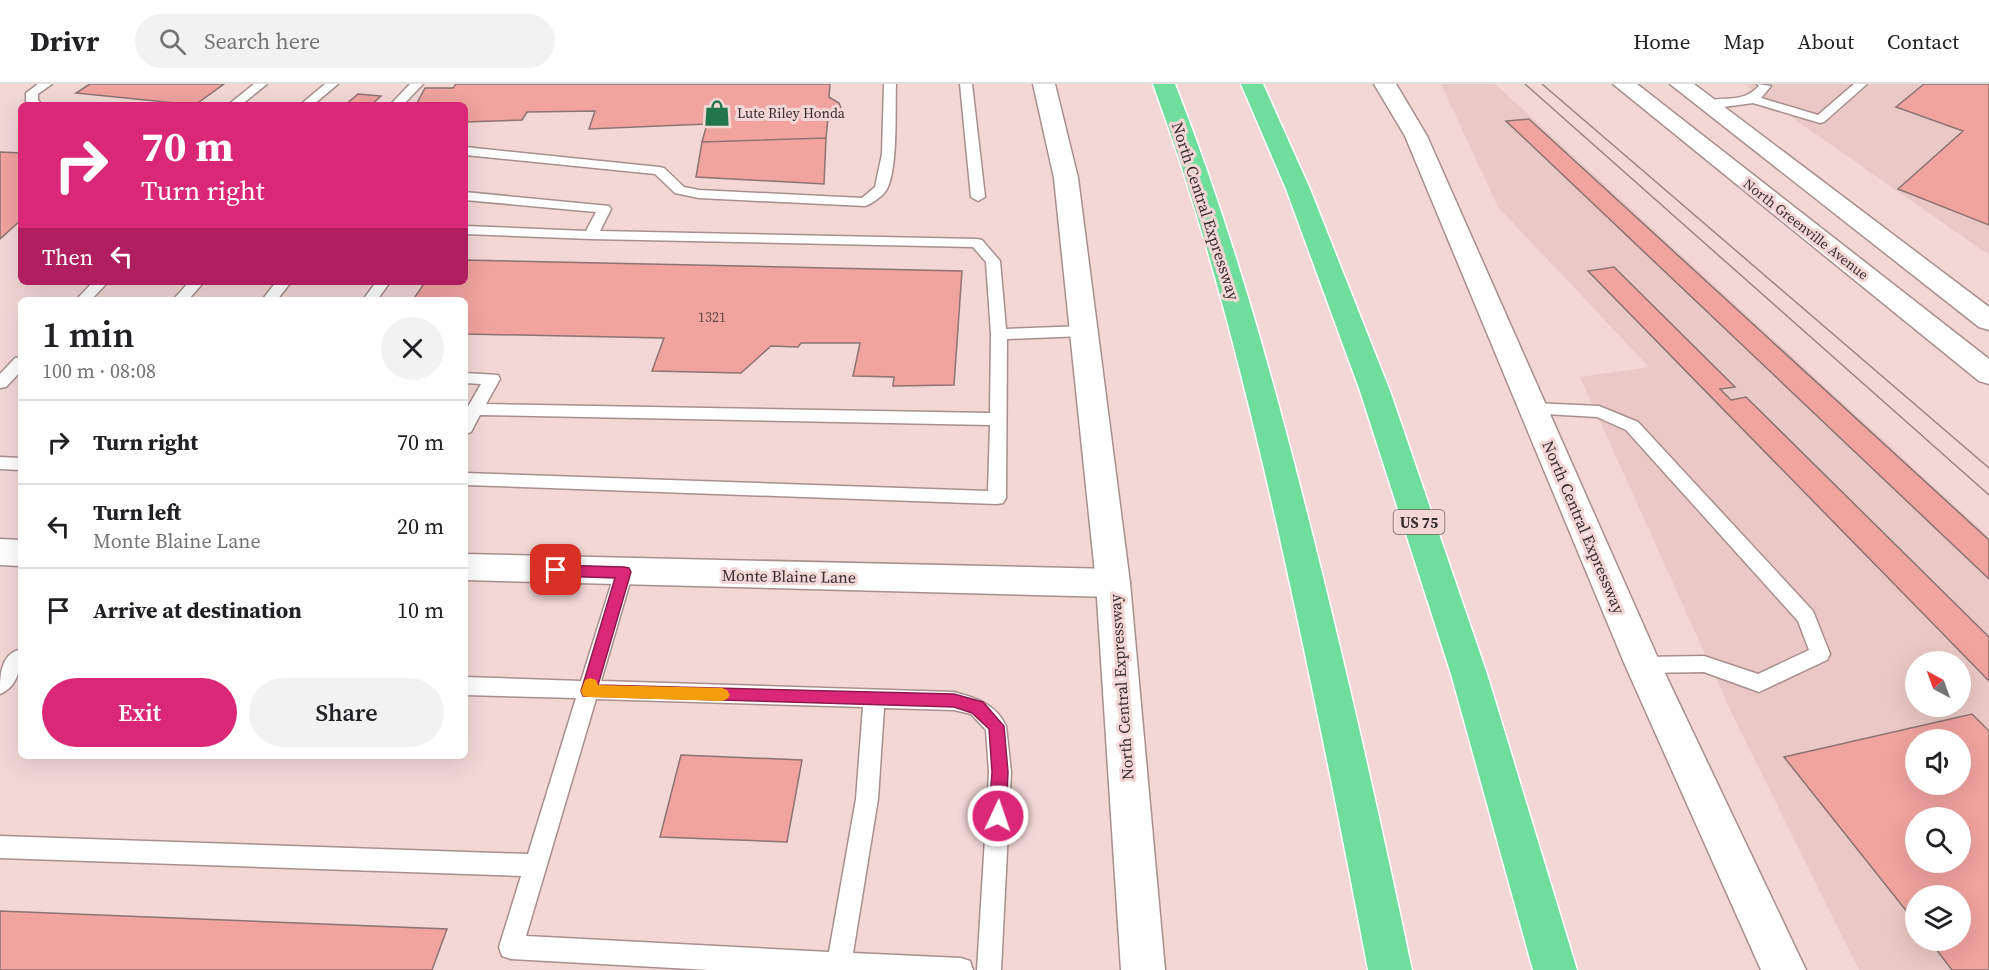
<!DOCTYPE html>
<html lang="en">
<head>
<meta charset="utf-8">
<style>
	:root { --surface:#fff; --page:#f2f2f2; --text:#202124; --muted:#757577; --line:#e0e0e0; --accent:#db2777 }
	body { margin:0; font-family:"Source Serif 4",serif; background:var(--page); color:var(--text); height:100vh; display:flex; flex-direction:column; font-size:22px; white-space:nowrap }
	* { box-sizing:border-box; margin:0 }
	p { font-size:20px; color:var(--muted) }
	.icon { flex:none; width:33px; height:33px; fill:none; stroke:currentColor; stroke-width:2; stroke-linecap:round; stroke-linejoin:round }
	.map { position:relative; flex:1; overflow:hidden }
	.drawer { position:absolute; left:18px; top:213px; width:450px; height:462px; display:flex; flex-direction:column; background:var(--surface); border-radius:9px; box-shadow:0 6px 24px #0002 }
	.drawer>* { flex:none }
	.top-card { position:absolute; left:18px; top:18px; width:450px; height:183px; border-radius:9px; box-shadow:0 6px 24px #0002; background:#db2777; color:#fff; overflow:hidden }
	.needle { width:39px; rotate:319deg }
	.controls { position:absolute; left:1905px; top:567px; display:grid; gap:12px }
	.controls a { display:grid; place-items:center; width:66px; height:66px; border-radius:50%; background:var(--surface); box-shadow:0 6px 24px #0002; font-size:30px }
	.pin { position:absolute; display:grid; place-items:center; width:51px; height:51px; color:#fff; margin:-26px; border-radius:12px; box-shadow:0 3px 9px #0006 }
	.me { position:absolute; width:66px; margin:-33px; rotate:3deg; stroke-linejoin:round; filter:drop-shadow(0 0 4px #0008) }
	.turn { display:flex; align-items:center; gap:21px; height:126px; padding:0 24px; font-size:27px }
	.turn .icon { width:78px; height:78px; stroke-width:2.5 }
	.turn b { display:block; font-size:42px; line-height:51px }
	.then { display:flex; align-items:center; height:57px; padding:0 24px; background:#0003; gap:12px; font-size:22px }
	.round { display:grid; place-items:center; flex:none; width:63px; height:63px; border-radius:32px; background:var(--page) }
	.summary { display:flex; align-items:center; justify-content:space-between; height:102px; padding:0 24px }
	h1 { font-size:36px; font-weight:600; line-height:45px }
	.cta { display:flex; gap:12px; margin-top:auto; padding:12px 24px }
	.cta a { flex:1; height:69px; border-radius:36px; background:var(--accent); color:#fff; font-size:24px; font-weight:600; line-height:69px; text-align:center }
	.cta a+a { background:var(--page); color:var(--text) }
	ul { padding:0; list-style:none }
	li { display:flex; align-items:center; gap:18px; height:84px; padding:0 24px; border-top:2px solid var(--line) }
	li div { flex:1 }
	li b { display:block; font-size:22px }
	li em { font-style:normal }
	header { display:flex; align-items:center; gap:36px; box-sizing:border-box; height:84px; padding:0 30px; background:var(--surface); border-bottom:2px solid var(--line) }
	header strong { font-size:28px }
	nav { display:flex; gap:33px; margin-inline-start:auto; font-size:21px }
	.search { width:420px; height:54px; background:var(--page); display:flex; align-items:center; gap:15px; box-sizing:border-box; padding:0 21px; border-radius:33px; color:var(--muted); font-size:22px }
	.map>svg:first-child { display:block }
	.built { fill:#eac8c5; fill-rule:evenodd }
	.building { fill:#f0a39f; stroke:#8c7472; stroke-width:1.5; fill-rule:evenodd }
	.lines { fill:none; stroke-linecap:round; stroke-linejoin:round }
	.service-casing { stroke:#a88f8e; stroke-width:3 }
	.minor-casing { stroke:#a88f8e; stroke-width:3 }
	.secondary-casing { stroke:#a88f8e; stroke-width:3 }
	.motorway-casing { stroke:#fff; stroke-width:3 }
	.service { fill:#fff; fill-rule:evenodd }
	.minor { fill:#fff; fill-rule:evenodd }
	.secondary { fill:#fff; fill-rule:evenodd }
	.motorway { fill:#6fde9d; fill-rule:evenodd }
	.tram { stroke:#998684; stroke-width:1.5 }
	.route { fill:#db2777; stroke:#8e194d; stroke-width:1.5 }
	.slow { fill:#f59e0b }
	.labels { text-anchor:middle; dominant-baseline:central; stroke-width:6; stroke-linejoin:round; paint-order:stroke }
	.far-poi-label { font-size:14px; fill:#382e2d; stroke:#f2d7d5; text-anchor:start }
	.far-street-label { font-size:14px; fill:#382e2d; stroke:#f2d7d5 }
	.number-label { font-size:14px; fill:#664b4a }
	.shield { fill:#f2d7d5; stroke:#70615f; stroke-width:1.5 }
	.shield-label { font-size:15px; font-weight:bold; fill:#382e2d }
	.street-label { font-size:16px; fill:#382e2d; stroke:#f2d7d5 }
</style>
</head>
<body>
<header>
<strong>Drivr</strong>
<div class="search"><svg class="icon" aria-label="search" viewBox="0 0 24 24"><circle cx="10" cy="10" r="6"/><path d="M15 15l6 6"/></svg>Search here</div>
<nav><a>Home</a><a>Map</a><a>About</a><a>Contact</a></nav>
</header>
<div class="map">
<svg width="1989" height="886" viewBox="0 0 1989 886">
	<rect width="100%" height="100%" fill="#f2d7d5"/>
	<path class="built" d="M1441,0H1495L1989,453V886H1859L1733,632L1580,293L1649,283L1498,123ZM1916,578H1960V622H1916ZM1916,656H1960V700H1916ZM1916,734H1960V778H1916ZM1916,812H1960V856H1916Z
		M1744,0H1989V171Z"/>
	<path class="building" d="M90,0H224L195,21L76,9Z
		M456,0H830L829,13L839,19L841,24L839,30L828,34L826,54L702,58L707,40L589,45L595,27L527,28L522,36L465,38V21H416L425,4H453Z
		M1924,0H1989V141L1898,105L1963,47L1896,23Z
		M358,10L381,12L371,21H345Z
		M1529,35L1989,456V495L1506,37Z
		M826,54L824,100L696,93L702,58Z
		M0,68L21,69V136L0,155Z
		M465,176L962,187L954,301L893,302L894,293L853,292L860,259H801L798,263L771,262L741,289L652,287L664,254L465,250V216H413L425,198H465Z
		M1614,183L1735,303L1720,305L1731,316L1746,313L1989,553V597L1588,187Z
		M1972,630L1989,647V886H1952L1929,856H1960V812H1916V839L1784,673ZM1916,656H1960V700H1916ZM1916,734H1960V778H1916Z
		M681,671L802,676L787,758L660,753Z
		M0,827L447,845L432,886H0Z"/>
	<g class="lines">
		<defs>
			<path id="service" d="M38,0H52L38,10V16L42,21H29L26,17V9Z
				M254,0H267L241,21H228Z
				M325,0H338L313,21H300Z
				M410,0H423L403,21H390Z
				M884,0H896C895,25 898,84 887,105C884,111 872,120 865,122L699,114L675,109L655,90L465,71V63L659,83L664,84L684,103L699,106L862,114L875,103L882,70Z
				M960,0H972L985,113L978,117L971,113Z
				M1757,0L1771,2L1761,14L1818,31L1854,0H1867L1824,38L1820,39L1753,19L1709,25L1703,21C1719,8 1739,23 1759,2Z
				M465,108L609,122L611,125L600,147L977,155L982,156L1000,177L1006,245L1084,242L1092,247L1084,252L1007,255L1006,414L1003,419L997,420L465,401V389L988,407L990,341L480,331L471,348L465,350V328L481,300L465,299V289L498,291L500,295L486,320L990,329L991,250L986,178L973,163L591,155L465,150V142L586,147L596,128L465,116Z
				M93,198H108L91,216H76Z
				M189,198H204L188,216H173Z
				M276,198H291L277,216H262Z
				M376,198H390L377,216H363Z
				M21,273V287L6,303L0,304V290L15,274Z
				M1534,319L1599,322L1638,338L1813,527L1830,570L1827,576L1759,608L1704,588L1643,589L1636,587L1633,581L1636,575L1643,573L1704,572L1758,590L1809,566L1798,537L1626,346L1597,333L1528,329L1526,325L1528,321Z
				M0,373L21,374V386L0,385Z
				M624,481L631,483L633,488L601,597L954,608C976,614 996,620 1006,642L1011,688L1001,886H977L989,688L986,646L971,630L954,626L884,624L878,715L853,869L961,874L970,877L973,886H709L511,875L502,872L499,863L521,792L0,774V752L528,770L576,614L465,611V593L581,597L615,488L617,483ZM596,615L863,623L856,715L829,868L526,852Z
				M18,566L21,567C21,583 18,603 0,610C0,593 0,572 18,566Z"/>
			<path id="minor" d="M0,455L21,456V482L0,481Z
				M465,470L1113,485L1125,489L1130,499L1125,509L1113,513L465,496Z"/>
			<path id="secondary" d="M1033,0H1055L1078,94L1130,499L1165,886H1121L1096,499L1054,94Z
				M1374,0H1396L1427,52L1661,581L1806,886H1761L1625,581L1405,52Z
				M1613,0H1637L1989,275V300L1979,297Z
				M1670,0H1694L1989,223V246L1979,243Z"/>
			<path id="motorway" d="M1153,0H1175C1232,145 1273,294 1311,445C1348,591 1381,739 1412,886H1368C1340,737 1310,589 1277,441C1243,292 1206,144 1153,0Z
				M1241,0H1263L1310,105L1390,307L1487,590L1577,886H1533L1451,590L1360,307L1286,105Z"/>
		</defs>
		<use href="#service" class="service-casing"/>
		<use href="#minor" class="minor-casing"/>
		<use href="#secondary" class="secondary-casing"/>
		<use href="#motorway" class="motorway-casing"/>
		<use href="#service" class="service"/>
		<use href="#minor" class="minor"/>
		<use href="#secondary" class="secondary"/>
		<use href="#motorway" class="motorway"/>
		<path class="tram" d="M1525,0L1989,411
			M1542,0L1989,384"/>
	</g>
	<path class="route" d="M556,481L624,483L629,484L631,488L598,601L954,610L983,618L1004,642L1008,688L1006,732L1003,738L998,740L992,738L989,732L992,688L989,645L972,629L954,623L583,612L581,607L615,494L556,492L551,490L549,486L551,482Z"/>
	<path class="slow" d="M590,594L596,596L598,601L722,604L727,606L730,611L727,615L722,617L588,613L583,612L581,607L585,596Z"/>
	<defs>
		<symbol id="shop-bare" viewBox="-9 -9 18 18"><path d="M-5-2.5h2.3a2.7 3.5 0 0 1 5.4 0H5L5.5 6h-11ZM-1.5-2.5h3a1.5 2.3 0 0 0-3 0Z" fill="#22774a" stroke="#f2d7d5" stroke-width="2.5" paint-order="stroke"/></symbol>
	</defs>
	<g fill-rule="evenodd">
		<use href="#shop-bare" x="698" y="10" width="38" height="38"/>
	</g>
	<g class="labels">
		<g class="far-poi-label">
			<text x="737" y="29">Lute Riley Honda</text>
		</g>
		<g class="far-street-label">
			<text transform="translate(1806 145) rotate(38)">North Greenville Avenue</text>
		</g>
		<g class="number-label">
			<text x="712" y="233">1321</text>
		</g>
		<rect class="shield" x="1393.5" y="426" width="51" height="24" rx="4.5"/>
		<g class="shield-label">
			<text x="1419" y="438">US 75</text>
		</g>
		<g class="street-label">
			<text transform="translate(1206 127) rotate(72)">North Central Expressway</text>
			<text transform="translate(1584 443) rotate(67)">North Central Expressway</text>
			<text transform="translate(789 492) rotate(1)">Monte Blaine Lane</text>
			<text transform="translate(1121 603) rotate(-94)">North Central Expressway</text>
		</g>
	</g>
</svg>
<div class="controls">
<a><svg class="needle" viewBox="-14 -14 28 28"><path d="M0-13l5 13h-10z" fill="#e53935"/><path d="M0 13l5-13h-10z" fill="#757577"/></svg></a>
<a><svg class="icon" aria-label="sound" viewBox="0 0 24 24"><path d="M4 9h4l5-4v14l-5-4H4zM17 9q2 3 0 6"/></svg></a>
<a><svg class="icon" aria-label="search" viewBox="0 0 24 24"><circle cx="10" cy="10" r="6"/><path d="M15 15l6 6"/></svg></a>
<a><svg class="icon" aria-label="layers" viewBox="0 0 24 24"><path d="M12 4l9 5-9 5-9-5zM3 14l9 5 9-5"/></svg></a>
</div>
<div class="pin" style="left:556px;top:486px;background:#d93025"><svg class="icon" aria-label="arrive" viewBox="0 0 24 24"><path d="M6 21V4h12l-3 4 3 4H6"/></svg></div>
<svg class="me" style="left:998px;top:732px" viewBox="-20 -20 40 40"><circle r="17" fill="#db2777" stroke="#fff" stroke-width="3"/><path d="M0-11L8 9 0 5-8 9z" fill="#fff"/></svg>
<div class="top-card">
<div class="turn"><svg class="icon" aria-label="right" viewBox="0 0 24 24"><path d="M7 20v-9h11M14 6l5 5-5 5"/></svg><div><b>70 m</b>Turn right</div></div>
<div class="then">Then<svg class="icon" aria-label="left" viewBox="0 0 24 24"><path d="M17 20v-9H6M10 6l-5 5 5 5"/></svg></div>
</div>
<section class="drawer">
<div class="summary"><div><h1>1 min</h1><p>100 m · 08:08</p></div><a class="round"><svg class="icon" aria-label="close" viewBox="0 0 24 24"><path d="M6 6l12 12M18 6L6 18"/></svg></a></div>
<ul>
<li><svg class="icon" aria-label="right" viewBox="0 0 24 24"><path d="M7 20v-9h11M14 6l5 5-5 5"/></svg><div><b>Turn right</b></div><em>70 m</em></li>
<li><svg class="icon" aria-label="left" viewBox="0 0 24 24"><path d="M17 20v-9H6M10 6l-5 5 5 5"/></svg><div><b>Turn left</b><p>Monte Blaine Lane</p></div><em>20 m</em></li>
<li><svg class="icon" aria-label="arrive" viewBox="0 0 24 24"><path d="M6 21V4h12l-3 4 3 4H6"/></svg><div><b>Arrive at destination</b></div><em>10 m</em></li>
</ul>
<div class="cta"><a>Exit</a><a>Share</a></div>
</section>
</div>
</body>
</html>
